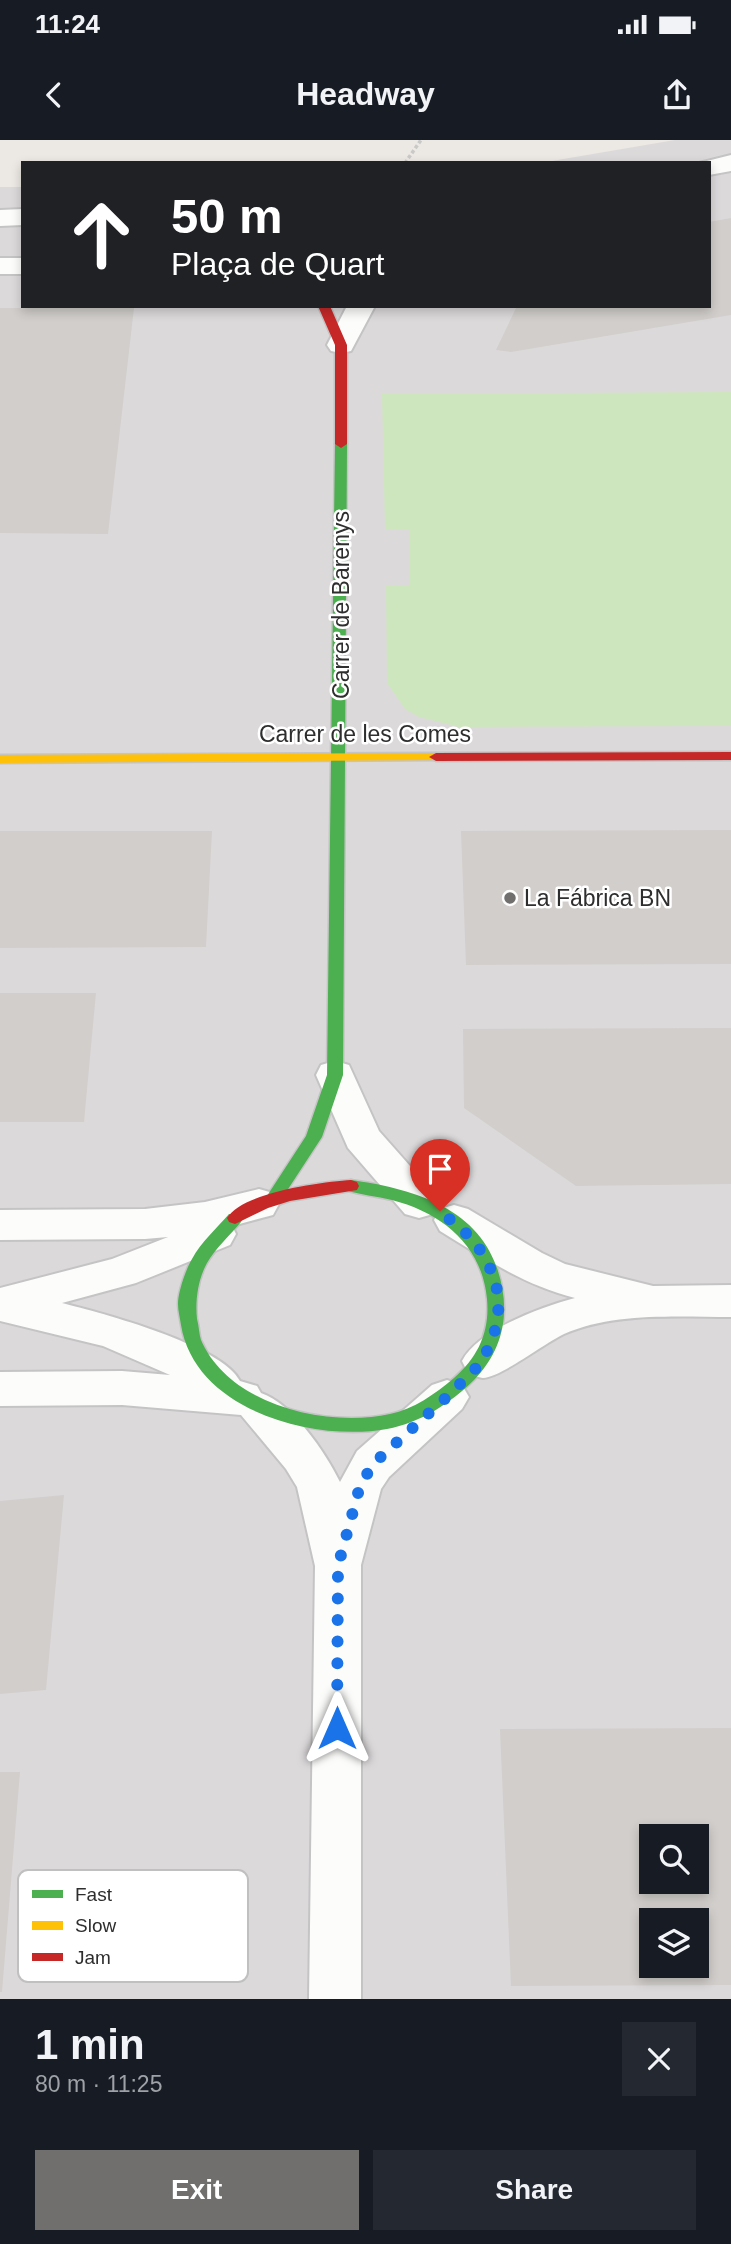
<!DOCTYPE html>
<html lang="en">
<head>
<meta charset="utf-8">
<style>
	:root { --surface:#171b24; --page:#242831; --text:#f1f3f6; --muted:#9ea1a6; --accent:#706f6e }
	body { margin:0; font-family:Arial,sans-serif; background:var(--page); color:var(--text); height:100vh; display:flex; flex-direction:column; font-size:26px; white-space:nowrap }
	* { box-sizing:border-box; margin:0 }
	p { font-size:23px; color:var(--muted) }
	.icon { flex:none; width:38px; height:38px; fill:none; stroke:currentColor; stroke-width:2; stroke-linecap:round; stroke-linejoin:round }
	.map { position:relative; height:1859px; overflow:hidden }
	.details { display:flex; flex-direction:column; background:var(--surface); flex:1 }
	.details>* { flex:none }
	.guide { position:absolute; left:21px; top:21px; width:690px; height:147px; border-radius:0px; box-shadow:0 4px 10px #0003; background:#202124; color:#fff; overflow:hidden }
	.buttons { position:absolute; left:639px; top:1684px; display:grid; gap:14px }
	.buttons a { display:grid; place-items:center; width:70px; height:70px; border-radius:0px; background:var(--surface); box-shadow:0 4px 10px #0003; font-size:35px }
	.pin { position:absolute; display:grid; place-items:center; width:60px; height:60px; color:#fff; margin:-72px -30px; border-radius:50% 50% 50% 0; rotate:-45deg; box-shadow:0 0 7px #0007 }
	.pin .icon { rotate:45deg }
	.me { position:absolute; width:77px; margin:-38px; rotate:0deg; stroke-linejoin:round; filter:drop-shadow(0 0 5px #0008) }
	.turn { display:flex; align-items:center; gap:24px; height:147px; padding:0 35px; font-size:32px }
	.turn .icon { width:91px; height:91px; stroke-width:2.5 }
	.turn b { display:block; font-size:49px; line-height:60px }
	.round { display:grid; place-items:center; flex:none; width:74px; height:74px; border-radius:0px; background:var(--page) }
	.headline { display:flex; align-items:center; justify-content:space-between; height:119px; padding:0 35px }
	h1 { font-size:42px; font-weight:700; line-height:52px }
	.action { display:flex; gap:14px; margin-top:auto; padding:14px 35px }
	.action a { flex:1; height:80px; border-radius:0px; background:var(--accent); color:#fff; font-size:28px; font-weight:700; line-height:80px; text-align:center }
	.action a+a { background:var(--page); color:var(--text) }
	.status { display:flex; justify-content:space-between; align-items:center; height:49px; padding:0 35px; background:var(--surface); direction:ltr }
	.status svg { height:19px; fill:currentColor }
	header { display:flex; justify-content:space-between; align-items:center; height:91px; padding:0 35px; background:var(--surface); font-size:32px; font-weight:700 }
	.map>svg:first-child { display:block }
	.industrial { fill:#dcd9db; fill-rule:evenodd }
	.green { fill:#cee6be }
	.building { fill:#d1cecb; fill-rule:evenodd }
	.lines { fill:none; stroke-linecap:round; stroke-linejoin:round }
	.street-casing { stroke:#c5c4c5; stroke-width:4 }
	.fast-casing { stroke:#c5c4c5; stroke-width:3 }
	.slow-casing { stroke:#c5c4c5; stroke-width:3 }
	.jam-casing { stroke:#c5c4c5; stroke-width:3 }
	.path { stroke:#c9c9c8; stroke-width:3.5; stroke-dasharray:3.5 2.5; stroke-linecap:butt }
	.street { fill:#fcfcfb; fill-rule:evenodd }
	.fast { fill:#4caf50; fill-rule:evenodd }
	.slow { fill:#ffc107; fill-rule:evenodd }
	.jam { fill:#c62828; fill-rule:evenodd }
	.route { stroke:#1a73e8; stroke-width:12; stroke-dasharray:0 21.6 }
	.poi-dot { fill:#706f6e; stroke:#fff; stroke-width:2.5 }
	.labels { text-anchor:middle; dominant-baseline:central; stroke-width:5; stroke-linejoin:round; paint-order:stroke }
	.street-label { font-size:23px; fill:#2e2e2e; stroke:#fff }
	.poi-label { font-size:23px; fill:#2e2e2e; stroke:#fff; text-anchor:start }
	.key { fill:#fff; stroke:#c0c0c0; stroke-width:2 }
	.key-label { font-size:19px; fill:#2e2e2e }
</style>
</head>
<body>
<div class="status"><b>11:24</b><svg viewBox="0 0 49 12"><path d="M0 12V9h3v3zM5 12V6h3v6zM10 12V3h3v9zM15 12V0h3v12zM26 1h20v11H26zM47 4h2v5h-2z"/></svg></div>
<header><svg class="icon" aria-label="back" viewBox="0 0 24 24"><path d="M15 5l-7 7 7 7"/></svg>Headway<svg class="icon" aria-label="share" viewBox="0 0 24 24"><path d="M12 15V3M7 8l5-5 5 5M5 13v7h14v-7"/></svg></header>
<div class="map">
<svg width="731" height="1859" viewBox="0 0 731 1859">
	<rect width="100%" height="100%" fill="#ece8e4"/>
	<path class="industrial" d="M675,0H731V1859H0V47H23V166H709V23H540ZM651,1696H696V1741H651ZM651,1780H696V1825H651Z"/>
	<path class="green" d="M731,252V586L459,587L419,577L405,569L387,543L386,445H409V389H385L382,254Z"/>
	<path class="building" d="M731,78V175L511,212L496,210L517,166H709V82Z
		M0,168H134L108,394L0,393Z
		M731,690V824L466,825L461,691Z
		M0,691H212L206,807L0,808Z
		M0,853H96L84,982H0Z
		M731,888V1044L576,1046L464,968L463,889Z
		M64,1355L46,1550L0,1554V1361Z
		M731,1588V1845L511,1846L500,1589ZM651,1696H696V1741H651ZM651,1780H696V1825H651Z
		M0,1632H20L2,1852H0Z"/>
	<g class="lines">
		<defs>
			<path id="street" d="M731,15V31L709,35V23H699Z
				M23,69V85L0,86V70Z
				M0,118H23V134H0Z
				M347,166H375L351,211L341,213L331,211L327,205Z
				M335,921L349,925L379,991L433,1052L439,1063L433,1074L419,1078L405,1074L348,1008L316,935L321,925Z
				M259,1049L273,1053L279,1064L273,1075L232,1086L236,1094L230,1105L136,1143L62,1163C102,1173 222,1205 240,1241L257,1246L261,1253C293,1264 325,1312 340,1342L357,1311L432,1245L447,1240L462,1245L469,1257L462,1269L389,1337L381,1349L361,1425V1859H309L315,1426L297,1347L286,1329L241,1275L122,1265L0,1266V1232L122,1231L170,1235L103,1206L0,1181V1148L112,1119L168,1097L145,1099L0,1100V1070L145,1069L205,1062Z
				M454,1065L468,1069L542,1113L565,1124L653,1146L731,1145V1177C678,1177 614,1172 564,1194C545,1203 501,1237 483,1238C479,1238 472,1234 468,1233L462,1221C478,1190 541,1167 575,1158C524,1145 484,1118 440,1091L434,1080L440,1069Z"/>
			<path id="fast" d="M341,300L347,304L343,935L322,997L279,1063H267L265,1059L306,996L327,935L335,304Z
				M351,1040C409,1048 476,1066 497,1128C511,1169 505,1208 474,1240C451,1263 420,1283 387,1289C314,1302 195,1271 181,1185C180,1178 178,1171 178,1164C178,1152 186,1129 192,1119C201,1102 217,1088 229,1074H241L243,1078L241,1082C230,1095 215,1109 207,1123C198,1139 195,1161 197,1179C199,1186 199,1194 201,1200C229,1265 326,1288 390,1274C414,1269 435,1254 454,1238C478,1217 490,1192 487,1159C482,1105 442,1073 392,1060C377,1056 360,1055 345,1050L343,1046L345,1042Z"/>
			<path id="slow" d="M436,613L443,617L441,620L0,623V615Z"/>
			<path id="jam" d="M318,166H330L347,205V304L341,308L335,304V205Z
				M731,612V620L436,621L429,617L436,613Z
				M351,1040L357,1042L359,1046L357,1050L290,1061L268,1068L235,1084L229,1082L227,1078C243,1052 322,1042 351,1040Z"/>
		</defs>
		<use href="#street" class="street-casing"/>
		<use href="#fast" class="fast-casing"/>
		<use href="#slow" class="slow-casing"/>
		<use href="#jam" class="jam-casing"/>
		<path class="path" d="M405,23L421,0"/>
		<use href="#street" class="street"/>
		<use href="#fast" class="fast"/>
		<use href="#slow" class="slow"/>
		<use href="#jam" class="jam"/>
	</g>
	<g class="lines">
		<path class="route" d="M337,1588L338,1426L360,1346L373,1324L449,1255L483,1221L499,1180L496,1139L475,1101L440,1071"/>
	</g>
	<circle class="poi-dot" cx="510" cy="758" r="7"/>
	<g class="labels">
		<g class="street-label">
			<text transform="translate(341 465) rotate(-90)">Carrer de Barenys</text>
			<text x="365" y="594">Carrer de les Comes</text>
		</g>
		<g class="poi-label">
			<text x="524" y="758">La Fábrica BN</text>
		</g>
	</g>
	<rect x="18" y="1730" width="230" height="112" rx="10" class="key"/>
	<rect x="32" y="1750" width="31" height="8" fill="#4caf50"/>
	<rect x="32" y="1781" width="31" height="9" fill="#ffc107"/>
	<rect x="32" y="1813" width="31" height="8" fill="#c62828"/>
	<g class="key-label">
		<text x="75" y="1761">Fast</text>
		<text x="75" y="1792">Slow</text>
		<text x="75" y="1824">Jam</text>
	</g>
</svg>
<div class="buttons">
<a><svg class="icon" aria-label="search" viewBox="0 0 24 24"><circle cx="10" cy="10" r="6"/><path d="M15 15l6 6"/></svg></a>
<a><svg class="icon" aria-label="layers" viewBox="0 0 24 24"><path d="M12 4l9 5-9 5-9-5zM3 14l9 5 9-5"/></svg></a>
</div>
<div class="pin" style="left:440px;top:1071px;background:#d93025"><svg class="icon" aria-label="arrive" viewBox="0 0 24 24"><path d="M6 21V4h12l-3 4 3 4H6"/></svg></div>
<svg class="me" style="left:337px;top:1588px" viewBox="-20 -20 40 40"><path d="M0-17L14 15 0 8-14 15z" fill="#1a73e8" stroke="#fff" stroke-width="4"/></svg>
<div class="guide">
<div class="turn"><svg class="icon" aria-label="ahead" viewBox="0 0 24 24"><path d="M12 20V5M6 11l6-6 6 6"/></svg><div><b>50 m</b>Plaça de Quart</div></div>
</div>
</div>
<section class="details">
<div class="headline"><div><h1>1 min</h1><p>80 m · 11:25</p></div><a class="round"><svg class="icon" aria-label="close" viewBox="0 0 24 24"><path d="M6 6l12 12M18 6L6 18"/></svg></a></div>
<div class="action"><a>Exit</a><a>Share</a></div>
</section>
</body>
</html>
